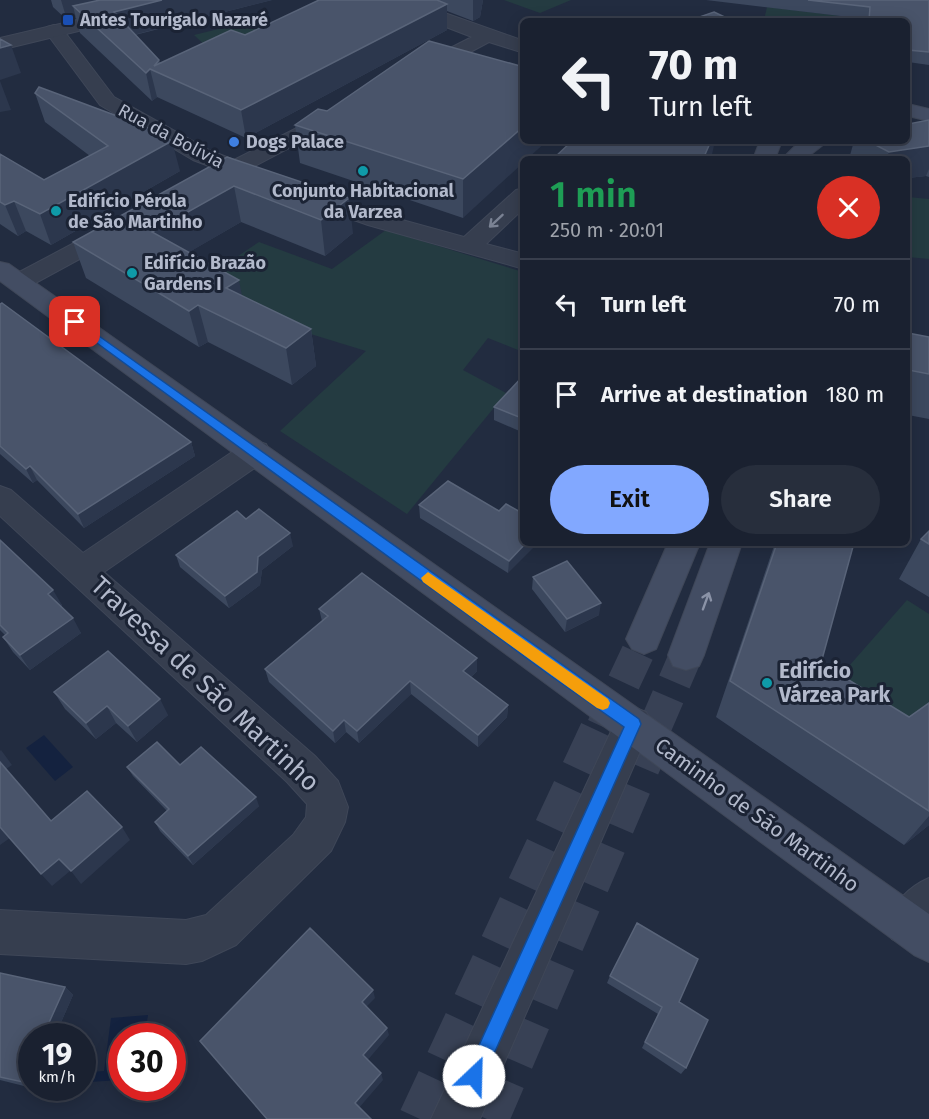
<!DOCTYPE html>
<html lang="en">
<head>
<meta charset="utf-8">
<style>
	:root { --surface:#1a2130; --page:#272e3c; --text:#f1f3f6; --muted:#9fa3ab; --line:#383e4c; --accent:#82a8ff }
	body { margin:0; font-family:"Fira Sans",sans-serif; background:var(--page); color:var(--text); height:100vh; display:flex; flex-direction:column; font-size:22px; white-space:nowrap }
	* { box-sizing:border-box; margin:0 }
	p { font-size:20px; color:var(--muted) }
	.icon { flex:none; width:33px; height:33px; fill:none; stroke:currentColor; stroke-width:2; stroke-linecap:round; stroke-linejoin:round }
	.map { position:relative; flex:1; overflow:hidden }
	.details { position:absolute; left:520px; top:156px; width:390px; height:390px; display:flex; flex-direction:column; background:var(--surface); border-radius:9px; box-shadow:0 3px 15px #0003,0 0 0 2px var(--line) }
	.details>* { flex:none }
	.hud { position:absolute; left:520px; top:18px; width:390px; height:126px; border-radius:9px; box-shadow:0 3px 15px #0003,0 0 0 2px var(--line); background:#1a2130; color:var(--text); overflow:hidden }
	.speed { position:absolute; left:18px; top:1023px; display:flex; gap:12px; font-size:30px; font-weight:700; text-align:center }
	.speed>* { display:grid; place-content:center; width:78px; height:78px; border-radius:50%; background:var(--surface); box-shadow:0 3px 15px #0003,0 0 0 2px var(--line); line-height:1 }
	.speed small { font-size:15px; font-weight:400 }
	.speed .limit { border:9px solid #d22; background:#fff; color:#111 }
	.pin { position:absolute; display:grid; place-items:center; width:51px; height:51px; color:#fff; margin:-26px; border-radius:12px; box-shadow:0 3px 9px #0006 }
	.me { position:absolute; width:66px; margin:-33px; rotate:24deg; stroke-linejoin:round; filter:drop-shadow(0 0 4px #0008) }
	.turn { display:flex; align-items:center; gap:21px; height:126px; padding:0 30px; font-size:27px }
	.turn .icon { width:78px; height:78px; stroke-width:2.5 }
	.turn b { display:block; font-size:42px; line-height:51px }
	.round { display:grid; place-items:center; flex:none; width:63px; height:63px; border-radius:32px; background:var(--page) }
	.summary { display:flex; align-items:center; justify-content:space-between; height:102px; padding:0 30px }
	h1 { font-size:36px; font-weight:600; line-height:45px; color:#1e9e55 }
	.cta { display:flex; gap:12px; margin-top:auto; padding:12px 30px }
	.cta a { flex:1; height:69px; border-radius:36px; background:var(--accent); color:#111; font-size:24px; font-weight:600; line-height:69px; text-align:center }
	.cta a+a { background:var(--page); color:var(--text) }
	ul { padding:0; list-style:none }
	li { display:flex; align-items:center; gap:18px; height:90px; padding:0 30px; border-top:2px solid var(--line) }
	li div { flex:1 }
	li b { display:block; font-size:22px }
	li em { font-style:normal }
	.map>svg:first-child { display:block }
	.green { fill:#243b41 }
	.water { fill:#14223f }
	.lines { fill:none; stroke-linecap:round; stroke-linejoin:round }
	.secondary-tunnel-far1 { stroke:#384155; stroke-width:33; stroke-dasharray:33 16; stroke-linecap:butt }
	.secondary-tunnel { stroke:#384155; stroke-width:43; stroke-dasharray:43 21; stroke-linecap:butt }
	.minor-casing { stroke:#3f4758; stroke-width:2 }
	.tertiary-casing { stroke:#3f4758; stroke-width:2 }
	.secondary-casing { stroke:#3f4758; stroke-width:2 }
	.minor { fill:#363e4f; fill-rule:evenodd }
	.tertiary { fill:#363e4f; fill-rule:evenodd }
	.secondary { fill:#434d63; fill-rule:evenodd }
	.wall { fill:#3c485e }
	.shaded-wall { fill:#2c374d }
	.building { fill:#49546a; stroke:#596479; stroke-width:1.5 }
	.oneway { stroke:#7a8293 }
	.oneway2 { stroke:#8b93a7 }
	.route { fill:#1a73e8; stroke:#114b97; stroke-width:1.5 }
	.slow { fill:#f59e0b }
	.transit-dot { fill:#1a4fb4; stroke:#1b2334; stroke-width:2 }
	.shop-dot { fill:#3f7fe0; stroke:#1b2334; stroke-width:2 }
	.culture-dot { fill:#0f9aa8; stroke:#1b2334; stroke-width:2 }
	.labels { text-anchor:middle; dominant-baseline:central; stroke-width:6; stroke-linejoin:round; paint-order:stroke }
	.far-poi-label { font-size:18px; font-weight:bold; fill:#b2b9cb; stroke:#1b2334; text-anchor:start }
	.far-street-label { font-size:18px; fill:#b2b9cb; stroke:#1b2334 }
	.poi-label { font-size:21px; font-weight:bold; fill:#b2b9cb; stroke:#1b2334; text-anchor:start }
	.street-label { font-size:21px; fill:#b2b9cb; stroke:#1b2334 }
	.near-street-label { font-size:26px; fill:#b2b9cb; stroke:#1b2334 }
</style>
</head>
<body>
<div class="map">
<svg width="929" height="1119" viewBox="0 0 929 1119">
	<rect width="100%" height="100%" fill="#222c40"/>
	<path class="green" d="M504,0H571L540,13Z
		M767,7L884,21L836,18L816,21H769L764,20Z
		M263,18L282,34L212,52L194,35Z
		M908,197L929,199V259L908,257Z
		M386,230L523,272V352L488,338L463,370L506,393L407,514L280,431L366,351L265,320L202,280L259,242L332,269Z
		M907,600L929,614V720L813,707Z"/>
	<path class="water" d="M44,735L73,767L55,781L26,748Z
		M148,1015L145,1036H122L121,1080L89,1082L91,1072L104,1071L111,1018Z"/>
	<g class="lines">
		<path class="secondary-tunnel-far1" d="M603,727L644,639
			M655,727L686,655"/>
		<path class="secondary-tunnel" d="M420,1119L604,725
			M487,1119L656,725"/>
		<defs>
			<path id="minor" d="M383,0H408L524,41V53L489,42L429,74H415L412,70L415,66L472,37L386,4Z
				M54,25L61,27L114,97L209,150L234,160L330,111L337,109L344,111L347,115L344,119L253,167L268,173L271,178L268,183L260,185L236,176L220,183L212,181L209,176L217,169L193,160L100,105L45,31L47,27Z
				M524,188V208L486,244L524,254V269L368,225L300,201L297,196L300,191L308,189L384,215L464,237L516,190Z
				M116,223L124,225L128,230L124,235L28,287L19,290L10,287L6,282L10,277L108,225Z
				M255,441L266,444L270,452L266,460L104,572L315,756L338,781L348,807L345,822L331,851L236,945L202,961L186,964L0,954V910L186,920L206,915L293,835L306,817L307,804L287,782L0,516V486L11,490L83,553L244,444Z
				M633,707L646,712L652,724L480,1119H431L620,712Z"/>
			<path id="tertiary" d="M162,0H193L190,4L0,50V38Z
				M929,878V931L922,939L907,946L892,939L885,924C894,903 908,887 929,878Z"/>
			<path id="secondary" d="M908,104L929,109V121L908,116Z
				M757,141H779L780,146L775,159H753L758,146Z
				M800,141H828L805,159H782Z
				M0,262L9,264L929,914V962L914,955L0,281Z
				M668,543H700L656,649L644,654L632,649L626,639Z
				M710,543H742L704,655L699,666L686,670L673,666L668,655Z"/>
		</defs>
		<use href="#minor" class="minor-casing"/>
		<use href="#tertiary" class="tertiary-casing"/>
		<use href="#secondary" class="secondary-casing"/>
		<use href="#minor" class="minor"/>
		<use href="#tertiary" class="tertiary"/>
		<use href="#secondary" class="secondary"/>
	</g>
	<path class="wall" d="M51,0H272L135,35L159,60L160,63L245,35L319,0H483L480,17L473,21L447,11V30L246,138L157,97L152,101L80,33L76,18L67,20L53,7Z
		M706,0H929V65L908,62V21H866V19Z
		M524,67L463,218L300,163L295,125L327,111Z
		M35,93L180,171L51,245L26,231L18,236L0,224V154L44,180L90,156L45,122Z
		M929,120V177L926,176L908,178V159H849L854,141H908Z
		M227,157L353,233L325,256L241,222L189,252L242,296L311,329L316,366L292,385L208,342L199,347L86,278L73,242Z
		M0,304L191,442L195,456L84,528L37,480L33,483L0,454Z
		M908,333L929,337V419L908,415Z
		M524,375V433L494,420V407Z
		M419,505L524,514L508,573L420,518Z
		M246,519L293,546L262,570L260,585L229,608L180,567L176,555Z
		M929,531V597L899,579L921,539Z
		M0,540L62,605L61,606L81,633L30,670L13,652L3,637L5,635L0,630Z
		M775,543H854L821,663L909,717L929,703V825L904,845L716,717Z
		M533,577L599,615L565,632L532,589Z
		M319,609L477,671L471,677L508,705L507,717L478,747L411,694L359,743L346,732L335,743L269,682L265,669L322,621Z
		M54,692L168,715L137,742L116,723L96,739L65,709Z
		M180,765L259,806L193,865L160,831L155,822L167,811L133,776L127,767Z
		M0,973L65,987L73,995L55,1036H32V1088L0,1080Z
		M610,976L679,1002L686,1068L681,1074L642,1048L658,1014L607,983Z"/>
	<path class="shaded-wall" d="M61,0H122L73,6L76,18L67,20Z
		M162,0H272L121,38L114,12Z
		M473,0H483L480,17L473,21Z
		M447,4V30L246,138L241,110Z
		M11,45L21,73L0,80V48Z
		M150,69L157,97L152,101L146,73Z
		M0,81L11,110L0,112Z
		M524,126V141H547L527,159H524V162L463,218V179Z
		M172,141L180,171L51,245L40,214Z
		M704,141H715L711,159H703Z
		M929,146V169L926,176L908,178V159H886L889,152Z
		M234,186L241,222L162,268L152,232Z
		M349,198L353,233L325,256L321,220Z
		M14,201L26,231L18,236L5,205Z
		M239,280L246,317L226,288Z
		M198,305L208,342L199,347L189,311Z
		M311,329L316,366L292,385L286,348Z
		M191,442L195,456L84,528L78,514Z
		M30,466L37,480L33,483L26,469Z
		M290,533L293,546L262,570L260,585L229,608L225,596L258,557Z
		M526,543H538L508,573L509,561Z
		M53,590L62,605L56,609L48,594Z
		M601,603L599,615L565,632L567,619Z
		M73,618L81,633L30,670L20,655Z
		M477,658V671L463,684V671Z
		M410,681L411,694L359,743L357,731Z
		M160,699L168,715L137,742L128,726Z
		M508,705L507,717L478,747V735Z
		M107,706L116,723L96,739L86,723Z
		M344,720L346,732L335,743L333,731Z
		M1,750L12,765L6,769L0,762V751Z
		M256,797L259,806L193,865L188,856Z
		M929,816V825L904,845Z
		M0,827L10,838L0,845Z
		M122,827L130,840L81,884L71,871Z
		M59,859L70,871L52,886L41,874Z
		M65,987L73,995L55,1036H43Z
		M373,990L375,998L364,1009L362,1002Z
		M387,1028L389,1035L366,1062L363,1055Z
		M32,1063V1087L23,1082Z
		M381,1073L383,1080L358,1109L355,1103Z"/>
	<path class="building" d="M100,0H162L114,12L159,60L154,66L231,30L245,35L319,0H437L447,4L241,110L150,69L146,73L73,6Z
		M808,0H929V52L908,50V21H869L870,7Z
		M714,12L733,21H688Z
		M0,39L11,45L0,48Z
		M429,41L524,67V126L463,179L295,125L318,109L327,111Z
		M39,87L144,126L172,141L40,214L14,201L5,205L0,202V154L44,180L108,146L35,93Z
		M929,120V146L889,152L868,141H908V124Z
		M572,141H711L703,159H553Z
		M227,157L349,198L321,220L234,186L152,232L239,280L226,288L311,329L286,348L198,305L189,311L73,242Z
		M2,303L191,442L78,514L30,466L26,469L0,446V304Z
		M908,333L929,337V374L908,370Z
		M524,375V419L494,407Z
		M448,481L499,511L506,504L524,514V543H526L509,561L419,505Z
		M259,509L290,533L258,557L257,572L225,596L176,555L237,511L246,519Z
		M929,531V544L921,539Z
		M0,540L53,590L48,594L73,618L20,655L3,637L8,633L0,625Z
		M777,543H854L821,663L909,717L929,703V811L730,681Z
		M567,561L601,603L567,619L533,577Z
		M362,573L477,658L463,671L508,705L478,735L410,681L357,731L344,720L333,731L265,669L328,616L319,609Z
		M108,651L160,699L128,726L107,706L86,723L54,692Z
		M157,742L180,765L201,747L256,797L188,856L155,822L169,809L127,767Z
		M0,762L51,821L87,791L122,827L71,871L59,859L41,874L0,827Z
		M637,923L698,959L679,1002L708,1020L686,1068L645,1042L662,1007L610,976Z
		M310,928L373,990L362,1002L387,1028L363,1055L381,1073L355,1103L371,1119H267L200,1041Z
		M0,973L65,987L43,1036H32V1063L23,1082L0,1077Z"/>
	<defs><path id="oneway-shaft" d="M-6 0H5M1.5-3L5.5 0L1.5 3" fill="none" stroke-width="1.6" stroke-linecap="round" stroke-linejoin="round" transform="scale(1.5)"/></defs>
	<use class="oneway" href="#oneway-shaft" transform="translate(496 221) rotate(137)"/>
	<use class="oneway2" href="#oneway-shaft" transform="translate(706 601) rotate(-70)"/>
	<path class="route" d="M75,319L639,719L641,724L481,1083L474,1086L468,1083L465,1076L624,727L551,676L71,324L69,322Z"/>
	<path class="slow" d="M428,572L608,699L610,703L608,708L603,710L597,708L423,582L421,578Z"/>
	<rect class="transit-dot" x="62" y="14" width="12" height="12" rx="3"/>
	<circle class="shop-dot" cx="234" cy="142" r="6"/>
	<g class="culture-dot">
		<circle cx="363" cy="171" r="6"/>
		<circle cx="56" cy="211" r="6"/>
		<circle cx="132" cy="273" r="6"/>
		<circle cx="767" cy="683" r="6"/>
	</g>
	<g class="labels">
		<g class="far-poi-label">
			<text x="80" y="20">Antes Tourigalo Nazaré</text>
			<text x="246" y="142">Dogs Palace</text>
			<text x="363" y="191" text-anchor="middle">Conjunto Habitacional<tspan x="363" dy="21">da Varzea</tspan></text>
			<text x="68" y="201">Edifício Pérola<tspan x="68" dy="21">de São Martinho</tspan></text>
			<text x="144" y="263">Edifício Brazão<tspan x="144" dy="21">Gardens I</tspan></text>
		</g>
		<g class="far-street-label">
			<text transform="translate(171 136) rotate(28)">Rua da Bolívia</text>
		</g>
		<g class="poi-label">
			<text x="779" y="671">Edifício<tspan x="779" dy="24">Várzea Park</tspan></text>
		</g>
		<g class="street-label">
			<text transform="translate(757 815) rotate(36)">Caminho de São Martinho</text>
		</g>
		<g class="near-street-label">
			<text transform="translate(205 684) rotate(43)">Travessa de São Martinho</text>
		</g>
	</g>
</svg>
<div class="speed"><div>19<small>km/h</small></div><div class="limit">30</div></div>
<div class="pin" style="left:75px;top:322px;background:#d93025"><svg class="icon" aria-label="arrive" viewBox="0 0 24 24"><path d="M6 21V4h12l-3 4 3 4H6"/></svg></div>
<svg class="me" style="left:474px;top:1076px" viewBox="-20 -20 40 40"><circle r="19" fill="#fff"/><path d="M0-13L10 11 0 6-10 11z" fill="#1a73e8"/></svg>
<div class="hud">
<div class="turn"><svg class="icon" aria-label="left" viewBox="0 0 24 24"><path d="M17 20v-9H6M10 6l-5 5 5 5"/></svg><div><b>70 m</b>Turn left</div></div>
</div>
<section class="details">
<div class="summary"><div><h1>1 min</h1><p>250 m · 20:01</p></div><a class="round" style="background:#d93025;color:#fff"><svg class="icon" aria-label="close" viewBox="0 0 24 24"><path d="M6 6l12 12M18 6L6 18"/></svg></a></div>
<ul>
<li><svg class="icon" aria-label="left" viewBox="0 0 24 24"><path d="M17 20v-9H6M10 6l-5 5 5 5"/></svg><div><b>Turn left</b></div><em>70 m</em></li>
<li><svg class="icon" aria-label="arrive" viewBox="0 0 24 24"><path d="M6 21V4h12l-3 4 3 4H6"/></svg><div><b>Arrive at destination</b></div><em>180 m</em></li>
</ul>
<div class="cta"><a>Exit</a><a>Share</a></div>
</section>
</div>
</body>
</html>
